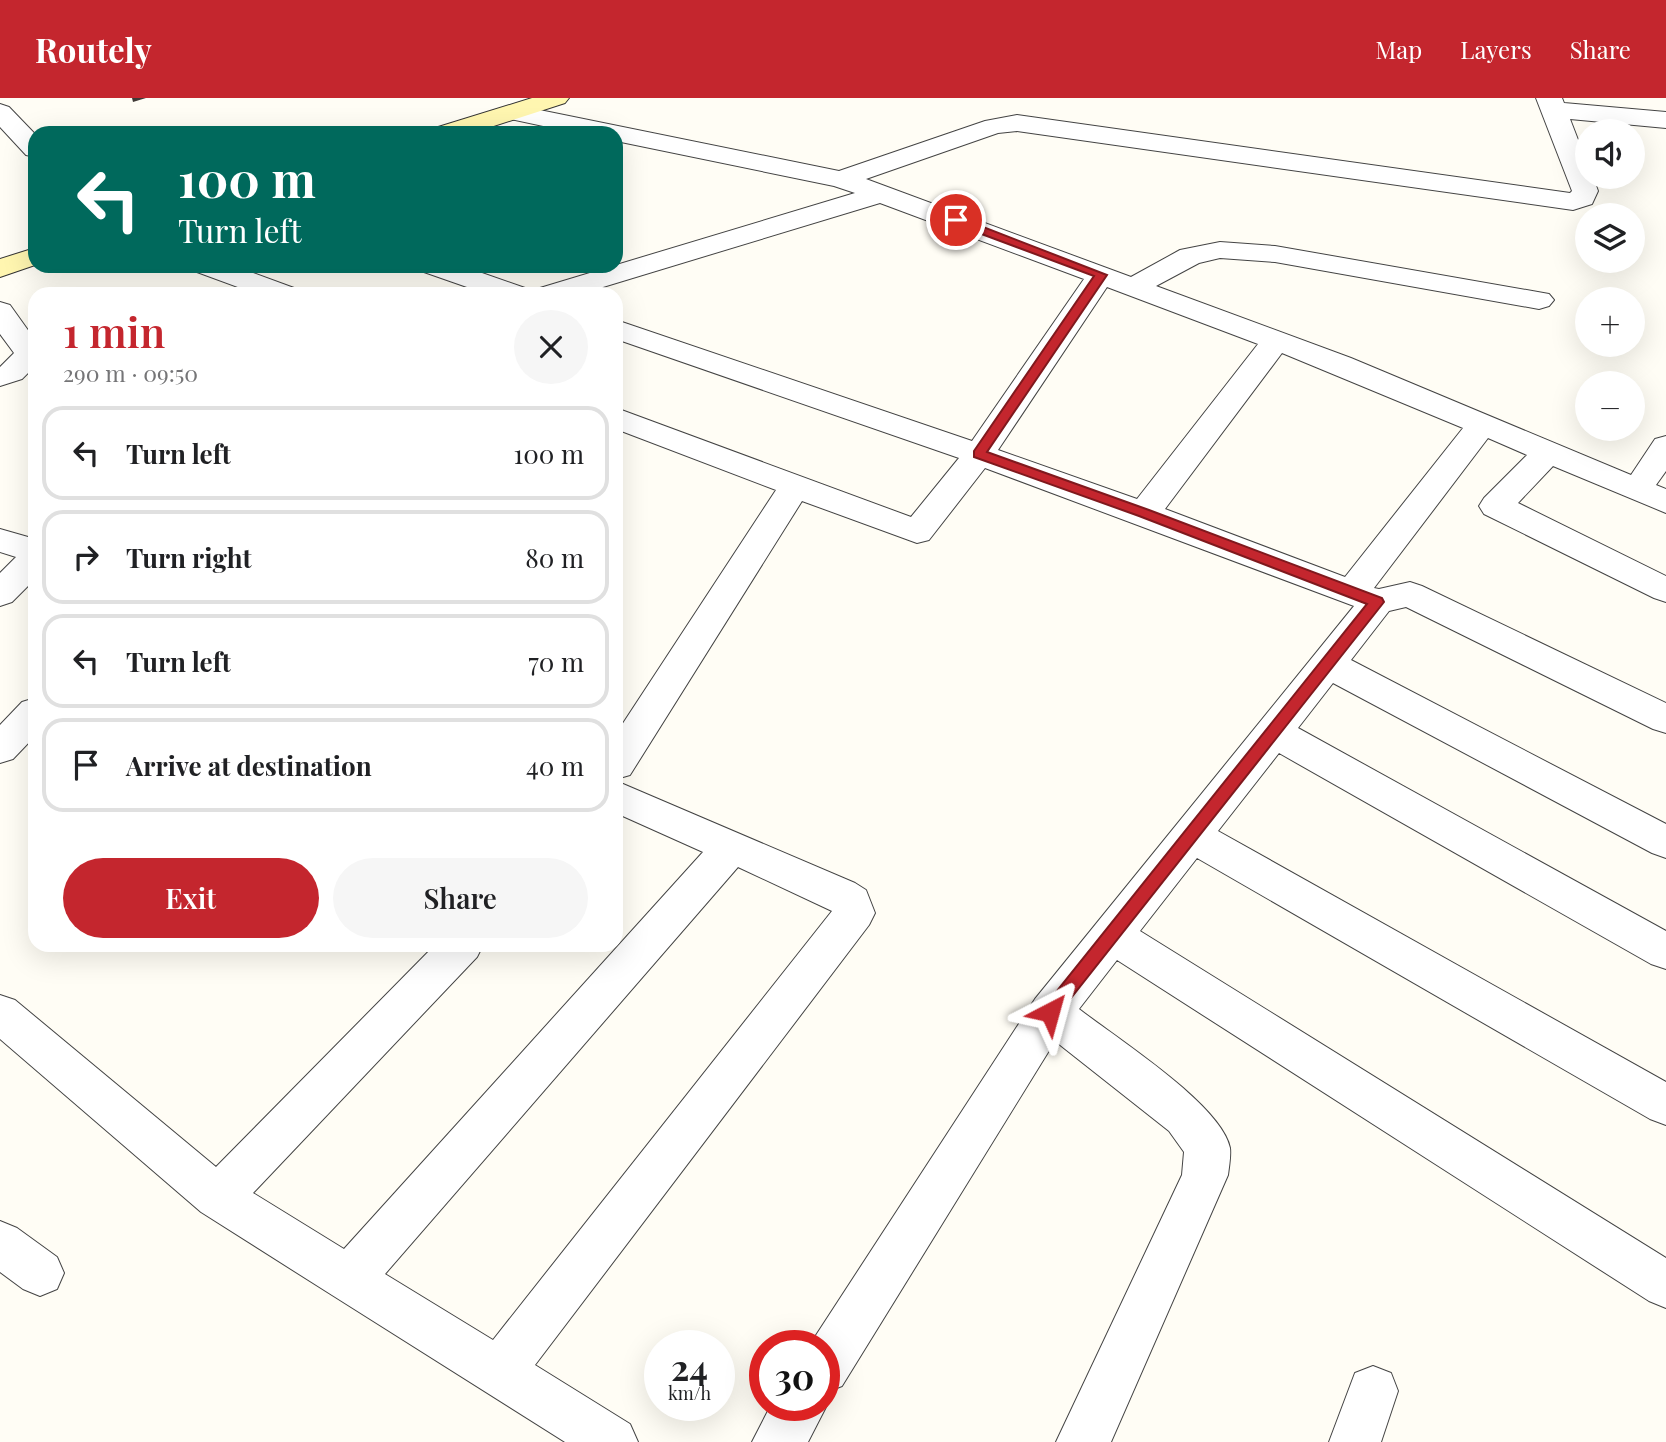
<!DOCTYPE html>
<html lang="en">
<head>
<meta charset="utf-8">
<style>
	:root { --surface:#fff; --page:#f6f6f6; --text:#202124; --muted:#757577; --line:#e0e0e0; --accent:#c4262e }
	body { margin:0; font-family:"Playfair Display",serif; background:var(--page); color:var(--text); height:100vh; display:flex; flex-direction:column; font-size:26px; white-space:nowrap }
	* { box-sizing:border-box; margin:0 }
	p { font-size:23px; color:var(--muted) }
	.icon { flex:none; width:38px; height:38px; fill:none; stroke:currentColor; stroke-width:2; stroke-linecap:round; stroke-linejoin:round }
	.map { position:relative; flex:1; overflow:hidden }
	.panel { position:absolute; left:28px; top:189px; width:595px; height:665px; display:flex; flex-direction:column; background:var(--surface); border-radius:21px; box-shadow:0 7px 28px #0002 }
	.panel>* { flex:none }
	.banner { position:absolute; left:28px; top:28px; width:595px; height:147px; border-radius:21px; box-shadow:0 7px 28px #0002; background:#00695c; color:#fff; overflow:hidden }
	.buttons { position:absolute; left:1575px; top:21px; display:grid; gap:14px }
	.buttons a { display:grid; place-items:center; width:70px; height:70px; border-radius:50%; background:var(--surface); box-shadow:0 7px 28px #0002; font-size:35px }
	.speed { position:absolute; left:644px; top:1232px; display:flex; gap:14px; font-size:35px; font-weight:700; text-align:center }
	.speed>* { display:grid; place-content:center; width:91px; height:91px; border-radius:50%; background:var(--surface); box-shadow:0 7px 28px #0002; line-height:1 }
	.speed small { font-size:18px; font-weight:400 }
	.speed .limit { border:10px solid #d22; background:#fff; color:#111 }
	.pin { position:absolute; display:grid; place-items:center; width:60px; height:60px; color:#fff; margin:-30px; border:4px solid #fff; border-radius:50%; box-shadow:0 2px 7px #0007 }
	.me { position:absolute; width:77px; margin:-38px; rotate:39deg; stroke-linejoin:round; filter:drop-shadow(0 0 5px #0008) }
	.turn { display:flex; align-items:center; gap:24px; height:147px; padding:0 35px; font-size:32px }
	.turn .icon { width:91px; height:91px; stroke-width:2.5 }
	.turn b { display:block; font-size:49px; line-height:60px }
	.round { display:grid; place-items:center; flex:none; width:74px; height:74px; border-radius:37px; background:var(--page) }
	.overview { display:flex; align-items:center; justify-content:space-between; height:119px; padding:0 35px }
	h1 { font-size:42px; font-weight:600; line-height:52px; color:var(--accent) }
	.cta { display:flex; gap:14px; margin-top:auto; padding:14px 35px }
	.cta a { flex:1; height:80px; border-radius:42px; background:var(--accent); color:#fff; font-size:28px; font-weight:600; line-height:80px; text-align:center }
	.cta a+a { background:var(--page); color:var(--text) }
	ul { padding:0; list-style:none }
	li { display:flex; align-items:center; gap:21px; height:94px; margin:0 14px 10px; padding:0 21px; border:4px solid var(--line); border-radius:21px }
	li div { flex:1 }
	li b { display:block; font-size:26px }
	li em { font-style:normal }
	header { display:flex; align-items:center; gap:42px; box-sizing:border-box; height:98px; padding:0 35px; background:var(--accent); color:#fff }
	header strong { font-size:33px }
	nav { display:flex; gap:38px; margin-inline-start:auto; font-size:24px }
	.map>svg:first-child { display:block }
	.lines { fill:none; stroke-linecap:round; stroke-linejoin:round }
	.street-casing { stroke:#444; stroke-width:2 }
	.secondary-casing { stroke:#333; stroke-width:2 }
	.street { fill:#fff; fill-rule:evenodd }
	.secondary { fill:#fff6b0; fill-rule:evenodd }
	.shaded-wall { fill:#3f3936 }
	.route { fill:#c4262e; stroke:#7f191e; stroke-width:2 }
</style>
</head>
<body>
<header>
<strong>Routely</strong>
<nav><a>Map</a><a>Layers</a><a>Share</a></nav>
</header>
<div class="map">
<svg width="1666" height="1344" viewBox="0 0 1666 1344">
	<rect width="100%" height="100%" fill="#fffdf5"/>
	<g class="lines">
		<defs>
			<path id="street" d="M1536,0H1562L1564,5L1666,14V30L1570,21L1587,65V79H1593L1598,93L1592,106L1573,112L1017,33L998,35L866,81L1131,179L1180,152L1220,144L1275,148L1549,196L1554,202L1549,208L1539,211L1275,164L1220,160L1199,165L1156,188L1351,260L1631,377L1655,341L1666,338V373L1656,387L1666,391V415L1553,368L1518,405L1666,478V504L1654,500L1484,416L1479,408L1484,400L1527,357L1488,340L1374,490L1379,491L1410,484L1422,488L1666,605V635L1653,631L1406,509L1389,513L1351,562L1666,726V760L1652,755L1333,585L1298,630L1666,833V871L1651,866L1279,655L1218,733L1666,984V1027L1650,1021L1197,760L1140,833L1666,1160V1210L1649,1203L1117,862L1079,911C1115,939 1222,1007 1230,1050C1231,1058 1229,1069 1228,1077L1111,1344H1056L1182,1077L1184,1054L1169,1033L1055,943L842,1288L824,1295V1248H809L1035,901L1354,508L985,370L929,442L917,445L802,403L630,677L616,681V636L776,392L616,331V310L911,419L959,360L616,241V222L972,343L1084,181L880,105L580,196H536L540,190L855,95L834,88L616,43V35H576L506,20L502,15L506,10L515,7L839,73L985,23L1017,17L1570,95L1572,93ZM1107,189L1258,246L1137,401L998,352ZM1282,255L1463,330L1345,479L1165,411Z
				M0,6L9,9L35,36V59L26,57L0,29Z
				M193,168H234L294,190L298,196H257L197,174Z
				M420,168H462L525,190L529,196H487L424,174Z
				M0,204L10,207L35,242V268L22,281L0,288V269L14,255L0,236Z
				M0,431L35,441V481L12,504L0,508V475L16,459L0,454Z
				M35,600V638L13,661L0,665V627L22,604Z
				M616,683L855,785L866,792L875,815L869,827L535,1267L630,1326L638,1344H565L332,1197L201,1114L0,941V897L15,902L216,1069L435,847H483L477,859L253,1095L344,1151L703,754L616,715ZM738,769L832,813L493,1242L385,1176Z
				M0,1123L17,1130L57,1159L64,1175L57,1191L40,1198L23,1191L0,1174Z
				M1373,1268L1391,1275L1398,1293L1381,1344H1329L1355,1275Z
				M824,1301L827,1307L808,1344H752L771,1307H824Z"/>
			<path id="secondary" d="M532,0H569L565,5L472,35H431L435,30Z
				M35,150V167L0,179V161Z"/>
		</defs>
		<use href="#street" class="street-casing"/>
		<use href="#secondary" class="secondary-casing"/>
		<use href="#street" class="street"/>
		<use href="#secondary" class="secondary"/>
	</g>
	<path class="shaded-wall" d="M132,0H146L133,4Z"/>
	<path class="route" d="M952,120H960L1107,177L987,354L1149,412L1382,500L1384,504L1056,919L1050,922L1044,919L1041,914L1044,909L1367,506L1139,418L974,359V353L1094,178L952,125Z"/>
</svg>
<div class="buttons">
<a><svg class="icon" aria-label="sound" viewBox="0 0 24 24"><path d="M4 9h4l5-4v14l-5-4H4zM17 9q2 3 0 6"/></svg></a>
<a><svg class="icon" aria-label="layers" viewBox="0 0 24 24"><path d="M12 4l9 5-9 5-9-5zM3 14l9 5 9-5"/></svg></a>
<a>+</a>
<a>−</a>
</div>
<div class="speed"><div>24<small>km/h</small></div><div class="limit">30</div></div>
<div class="pin" style="left:956px;top:122px;background:#d93025"><svg class="icon" aria-label="arrive" viewBox="0 0 24 24"><path d="M6 21V4h12l-3 4 3 4H6"/></svg></div>
<svg class="me" style="left:1050px;top:914px" viewBox="-20 -20 40 40"><path d="M0-17L14 15 0 8-14 15z" fill="#c4262e" stroke="#fff" stroke-width="4"/></svg>
<div class="banner">
<div class="turn"><svg class="icon" aria-label="left" viewBox="0 0 24 24"><path d="M17 20v-9H6M10 6l-5 5 5 5"/></svg><div><b>100 m</b>Turn left</div></div>
</div>
<section class="panel">
<div class="overview"><div><h1>1 min</h1><p>290 m · 09:50</p></div><a class="round"><svg class="icon" aria-label="close" viewBox="0 0 24 24"><path d="M6 6l12 12M18 6L6 18"/></svg></a></div>
<ul>
<li><svg class="icon" aria-label="left" viewBox="0 0 24 24"><path d="M17 20v-9H6M10 6l-5 5 5 5"/></svg><div><b>Turn left</b></div><em>100 m</em></li>
<li><svg class="icon" aria-label="right" viewBox="0 0 24 24"><path d="M7 20v-9h11M14 6l5 5-5 5"/></svg><div><b>Turn right</b></div><em>80 m</em></li>
<li><svg class="icon" aria-label="left" viewBox="0 0 24 24"><path d="M17 20v-9H6M10 6l-5 5 5 5"/></svg><div><b>Turn left</b></div><em>70 m</em></li>
<li><svg class="icon" aria-label="arrive" viewBox="0 0 24 24"><path d="M6 21V4h12l-3 4 3 4H6"/></svg><div><b>Arrive at destination</b></div><em>40 m</em></li>
</ul>
<div class="cta"><a>Exit</a><a>Share</a></div>
</section>
</div>
</body>
</html>
